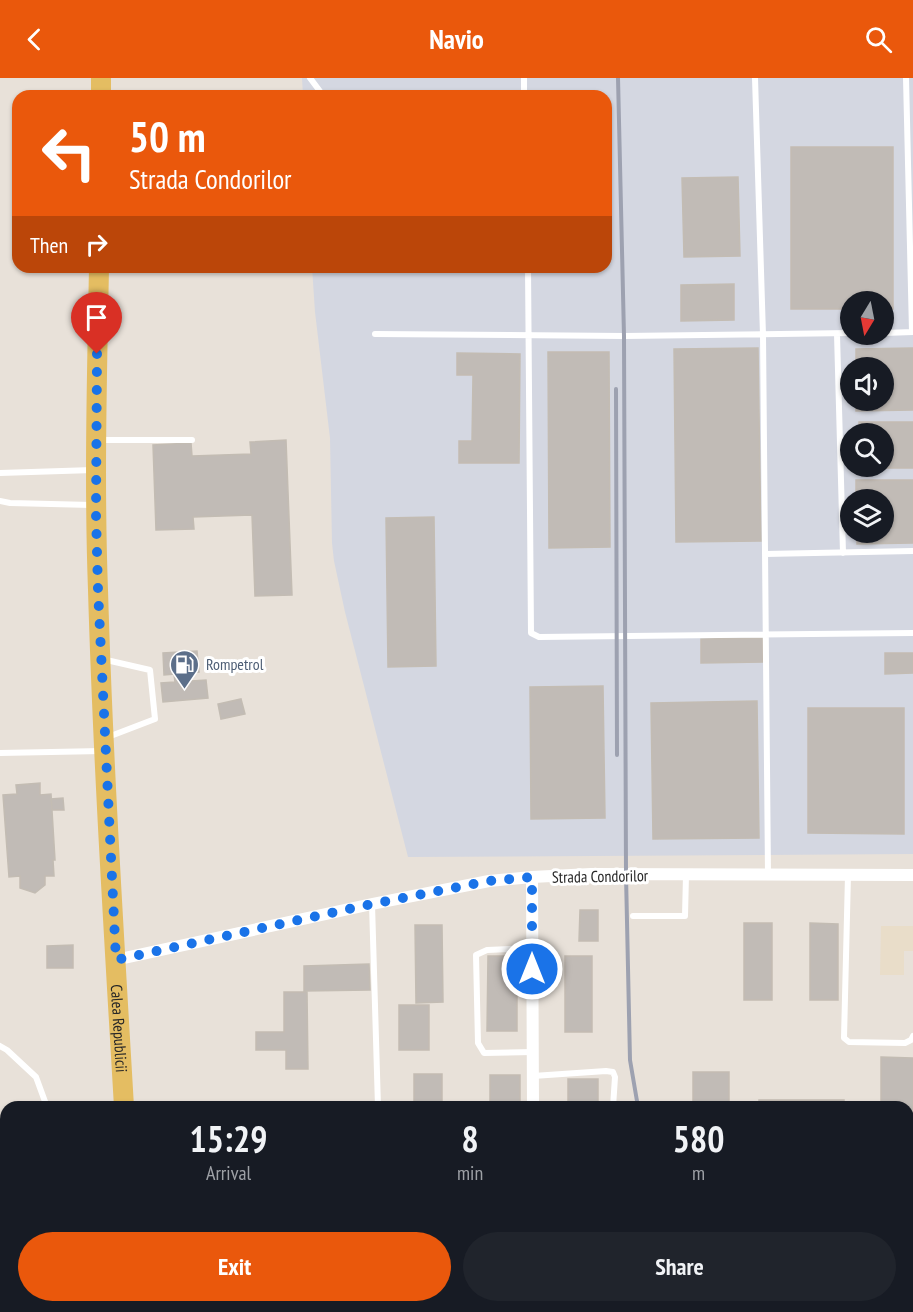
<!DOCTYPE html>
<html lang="en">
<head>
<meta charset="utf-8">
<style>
	:root { --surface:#171b24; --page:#20242c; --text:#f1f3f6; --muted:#9ea1a6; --accent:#ea580c }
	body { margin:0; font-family:"PT Sans Narrow",sans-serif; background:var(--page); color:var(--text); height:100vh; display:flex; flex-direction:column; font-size:22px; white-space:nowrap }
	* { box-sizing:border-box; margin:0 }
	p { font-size:20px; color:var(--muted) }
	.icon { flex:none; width:33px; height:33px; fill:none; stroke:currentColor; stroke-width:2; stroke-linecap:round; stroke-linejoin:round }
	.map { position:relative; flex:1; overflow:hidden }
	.panel { position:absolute; left:0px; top:1023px; width:914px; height:212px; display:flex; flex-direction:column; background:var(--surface); border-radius:18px 18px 0 0; box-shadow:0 2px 4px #0004 }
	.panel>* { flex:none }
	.hud { position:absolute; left:12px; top:12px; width:600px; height:183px; border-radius:18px; box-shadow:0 2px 4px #0004; background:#ea580c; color:#fff; overflow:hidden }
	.needle { width:39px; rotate:190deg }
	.fabs { position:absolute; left:840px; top:213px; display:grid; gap:12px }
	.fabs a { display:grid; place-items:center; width:54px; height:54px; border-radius:50%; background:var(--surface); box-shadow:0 2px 4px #0004; font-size:30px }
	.pin { position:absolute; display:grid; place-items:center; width:51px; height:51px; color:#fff; margin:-62px -26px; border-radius:50% 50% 50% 0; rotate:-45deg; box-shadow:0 0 6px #0007 }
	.pin .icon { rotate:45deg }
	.me { position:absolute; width:66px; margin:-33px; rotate:0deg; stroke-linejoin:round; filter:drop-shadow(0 0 4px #0008) }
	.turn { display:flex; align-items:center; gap:21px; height:126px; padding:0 18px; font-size:27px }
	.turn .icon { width:78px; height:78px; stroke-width:2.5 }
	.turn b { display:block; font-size:42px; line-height:51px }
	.then { display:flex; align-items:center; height:57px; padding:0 18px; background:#0003; gap:12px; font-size:22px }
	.eta { display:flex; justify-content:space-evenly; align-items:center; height:102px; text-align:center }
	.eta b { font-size:36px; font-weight:700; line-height:42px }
	.primary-button { display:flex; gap:12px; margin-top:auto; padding:12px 18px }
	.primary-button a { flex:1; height:69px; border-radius:36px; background:var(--accent); color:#fff; font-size:24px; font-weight:700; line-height:69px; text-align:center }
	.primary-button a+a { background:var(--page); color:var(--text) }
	header { display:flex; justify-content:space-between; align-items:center; height:78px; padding:0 18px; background:var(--accent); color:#fff; font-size:27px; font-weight:700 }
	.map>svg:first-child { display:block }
	.education { fill:#e9ddc9 }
	.airport { fill:#d4d7e1; fill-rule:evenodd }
	.building { fill:#c1bbb6; stroke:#c3bcb3; stroke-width:1.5 }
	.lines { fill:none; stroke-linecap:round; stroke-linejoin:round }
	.service { stroke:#fff; stroke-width:6 }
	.minor { stroke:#fff; stroke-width:12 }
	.primary { stroke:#e4bd62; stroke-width:20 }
	.rail { stroke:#9da1b0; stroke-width:4 }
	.route { stroke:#1a73e8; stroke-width:10; stroke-dasharray:0 18 }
	.labels { text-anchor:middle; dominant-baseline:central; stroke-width:6; stroke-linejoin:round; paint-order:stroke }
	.service-label { font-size:16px; fill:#4e5e75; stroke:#fff; text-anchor:start }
	.street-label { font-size:16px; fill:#272727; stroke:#fff }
</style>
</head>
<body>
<header><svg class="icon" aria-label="back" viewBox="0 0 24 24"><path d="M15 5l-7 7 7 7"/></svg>Navio<svg class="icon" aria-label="search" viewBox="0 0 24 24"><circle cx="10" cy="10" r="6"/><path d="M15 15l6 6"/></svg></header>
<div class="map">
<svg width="913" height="1234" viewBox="0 0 913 1234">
	<rect width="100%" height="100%" fill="#e8e1d9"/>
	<path class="education" d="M881,848H913V873H904V897H880Z"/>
	<path class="airport" d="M302,0H913V776L408,779L345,534L334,483L332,465L330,360L315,234L312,189H606V18H303ZM850,224H884V256H850ZM850,290H884V322H850ZM850,356H884V388H850ZM850,422H884V454H850Z"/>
	<path class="building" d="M791,69H893V231H884V224H850V231H791Z
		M738,99L740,178L684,179L682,100Z
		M734,206V242L681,243V207Z
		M758,270L761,463L676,464L674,271Z
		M913,270V332L856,333V322H884V290H856V271Z
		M548,274H609L610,469L549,470Z
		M457,275L520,276L519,385H459V363H472L473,297H457Z
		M859,344H913V390H860V388H884V356H859Z
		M286,362L292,517L255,518L252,437L193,439L194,451L156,452L153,367L191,365L192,378L251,376L250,364Z
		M856,402H913V465L857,466V454H884V422H856Z
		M434,439L436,588L388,589L386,440Z
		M763,560V584L701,585V561Z
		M197,573L199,594L164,597L163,575Z
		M885,575H913V595L885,596Z
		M190,595L191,603L206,602L208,620L163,624L161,605L175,604L174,596Z
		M603,608L605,740L531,741L530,609Z
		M241,621L245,636L221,641L218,626Z
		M757,623L759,760L653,761L651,625Z
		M808,630H904V756L808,755Z
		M40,705V717L51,716L55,782H53L54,798H45V807L35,815L20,810V798L9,799L3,717L17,716L16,707Z
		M63,720L64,732H52L51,721Z
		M580,832H598V863H579Z
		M744,845H772V922H744Z
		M810,845L838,846V922H810Z
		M415,847H442L443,924L416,925Z
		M73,867V890H47V868Z
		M488,878H517V953H487Z
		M565,878H592V954H565Z
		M369,886L370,912L304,913V888Z
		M284,914H307L308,991H286V972H256V954H284Z
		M399,927H429V972H399Z
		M881,979L913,980V1096H908V1029H881Z
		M693,994H729V1029H693Z
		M414,996H442V1029H414Z
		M490,997H520V1029H490Z
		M568,1001H598V1029H568Z
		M759,1022H844V1029H759Z
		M82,1228H112V1234H82Z
		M173,1228H209V1234H173Z
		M222,1228H265L266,1234H222Z
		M290,1228H322V1234H291Z
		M342,1228H370V1234H342Z
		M411,1228H479V1234H412Z"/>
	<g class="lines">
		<path class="service" d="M310,0L322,16L325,18
			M524,0V18
			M755,0L763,257L768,797
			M906,0L912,254
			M528,189L531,555L539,559L913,555
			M884,255L913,254
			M375,256L624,258L850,255
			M837,256L843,475
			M100,362H192
			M0,395L93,392
			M0,423L10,425L92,427
			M765,476L913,473
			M102,581L150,592L155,641L108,659
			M0,675L102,673
			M848,797L844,960L849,964L905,965L911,962L913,958
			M372,826L378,1029
			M633,838H685L686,797
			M532,870L487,872L476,877L478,965L484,975L533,974
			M0,968L7,972L36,999L47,1029
			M533,998L606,993L613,994L615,999L613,1029
			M58,1228L59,1234
			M279,1228V1234
			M331,1228V1234
			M378,1228V1234
			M622,1228L630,1234
			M663,1228L666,1234"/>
		<path class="minor" d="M532,799L533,1029
			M115,882L372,826L489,803L532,799L591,796L913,797
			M0,1214L1,1234
			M535,1228V1234"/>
		<g class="primary">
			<path d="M101,18V0"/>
			<path id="s1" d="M99,189C97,296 94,404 98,512C103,684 114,857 124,1029"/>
			<path d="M135,1228V1234"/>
		</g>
		<path class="rail" d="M618,0L624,258L626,797L630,982L638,1029
			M616,311L617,677
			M722,1228L725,1234"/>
	</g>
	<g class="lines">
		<path class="route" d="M97,276L96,436L98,512L116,882L372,826L489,803L532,799V891"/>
	</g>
	<defs>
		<symbol id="fuel-pin" viewBox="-11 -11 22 30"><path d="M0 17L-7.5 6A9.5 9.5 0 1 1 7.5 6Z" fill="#5c6f8a" stroke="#fff"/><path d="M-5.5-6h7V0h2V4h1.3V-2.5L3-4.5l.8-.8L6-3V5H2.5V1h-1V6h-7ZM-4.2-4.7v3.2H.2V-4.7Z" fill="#fff"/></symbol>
	</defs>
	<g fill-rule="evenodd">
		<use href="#fuel-pin" x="168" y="570" width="33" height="45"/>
	</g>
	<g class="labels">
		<g class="service-label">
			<text x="206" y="586">Rompetrol</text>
		</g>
		<g class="street-label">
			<text transform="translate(600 798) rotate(-1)">Strada Condorilor</text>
			<text stroke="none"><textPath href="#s1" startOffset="762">Calea Republicii</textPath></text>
		</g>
	</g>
</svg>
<div class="fabs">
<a><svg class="needle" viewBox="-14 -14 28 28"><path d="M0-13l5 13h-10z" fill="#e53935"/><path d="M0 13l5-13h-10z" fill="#9ea1a6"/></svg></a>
<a><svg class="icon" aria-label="sound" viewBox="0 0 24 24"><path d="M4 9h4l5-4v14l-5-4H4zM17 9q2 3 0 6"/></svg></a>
<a><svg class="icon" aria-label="search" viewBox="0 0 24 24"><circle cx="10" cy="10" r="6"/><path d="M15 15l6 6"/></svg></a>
<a><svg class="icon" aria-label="layers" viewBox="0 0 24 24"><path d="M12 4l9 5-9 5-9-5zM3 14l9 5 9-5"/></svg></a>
</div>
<div class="pin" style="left:97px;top:276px;background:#d93025"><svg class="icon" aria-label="arrive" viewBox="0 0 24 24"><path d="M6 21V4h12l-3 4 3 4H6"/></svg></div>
<svg class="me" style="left:532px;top:891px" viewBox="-20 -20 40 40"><circle r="17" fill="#1a73e8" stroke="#fff" stroke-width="3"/><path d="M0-11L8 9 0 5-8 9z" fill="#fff"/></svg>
<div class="hud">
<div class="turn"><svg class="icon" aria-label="left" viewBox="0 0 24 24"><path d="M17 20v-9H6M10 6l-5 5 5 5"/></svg><div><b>50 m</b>Strada Condorilor</div></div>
<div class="then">Then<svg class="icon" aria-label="right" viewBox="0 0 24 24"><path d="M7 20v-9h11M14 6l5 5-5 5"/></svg></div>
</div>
<section class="panel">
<div class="eta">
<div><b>15:29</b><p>Arrival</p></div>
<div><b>8</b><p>min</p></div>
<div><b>580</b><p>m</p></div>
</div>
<div class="primary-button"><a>Exit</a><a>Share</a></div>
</section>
</div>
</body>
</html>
